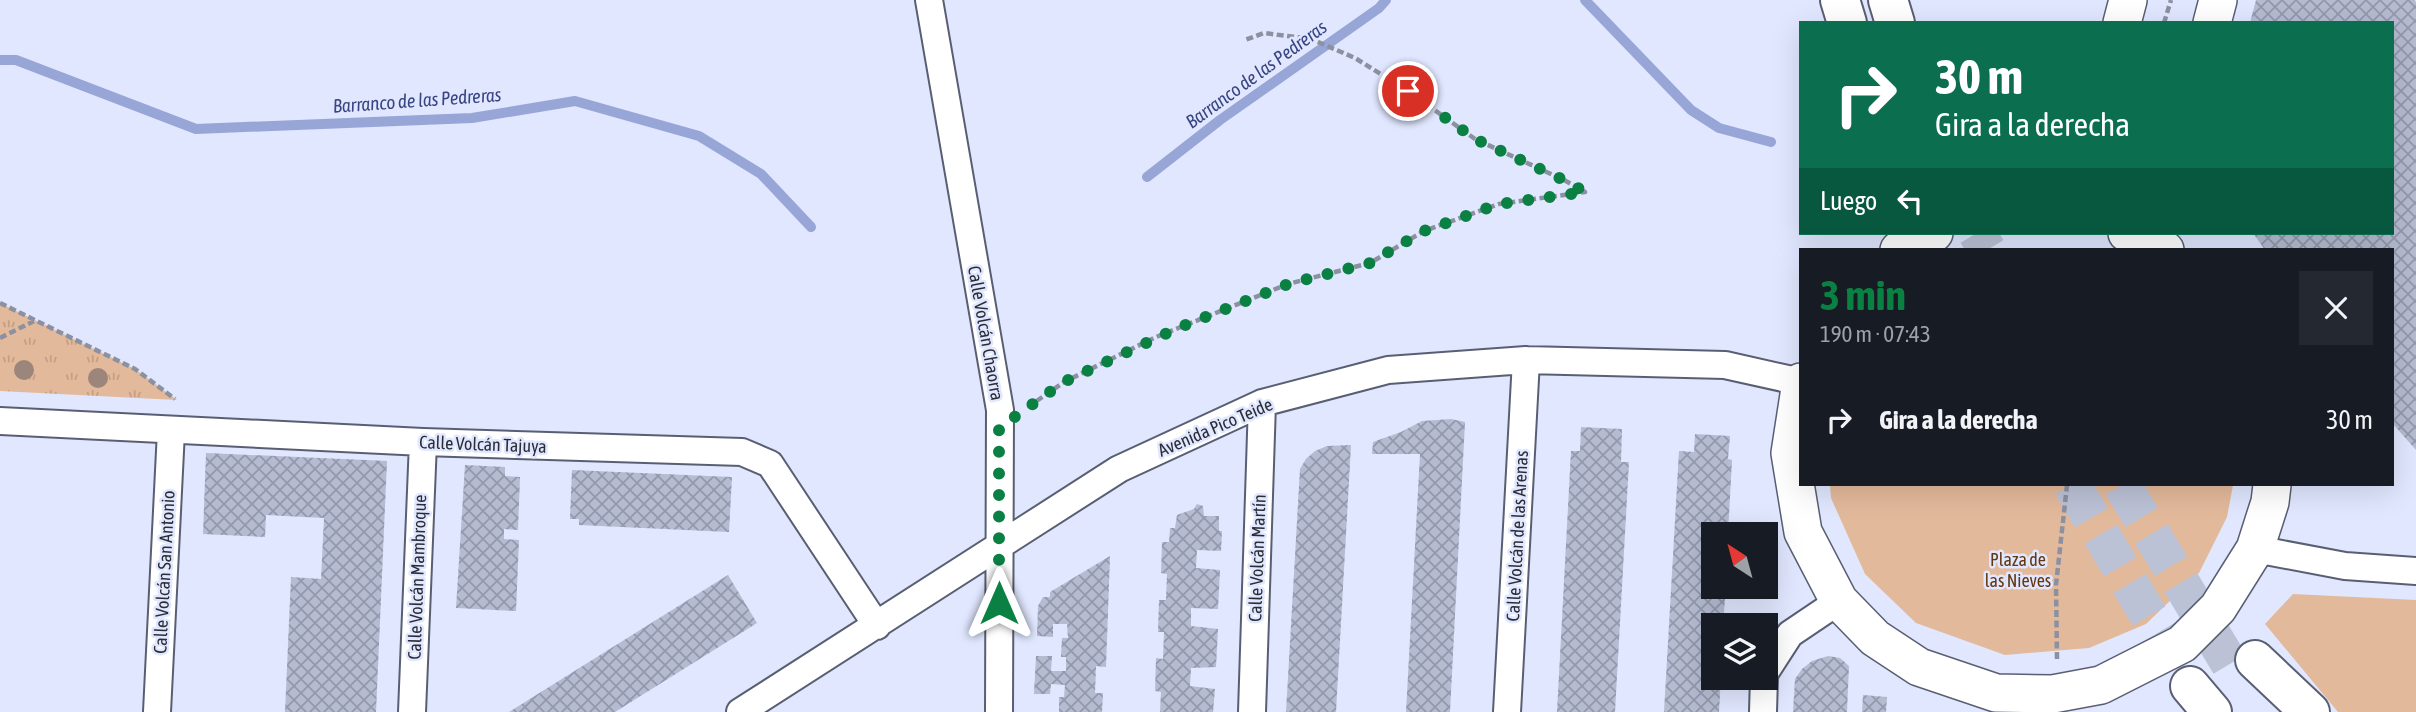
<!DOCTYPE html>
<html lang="es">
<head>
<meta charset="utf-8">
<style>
	:root { --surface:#171b24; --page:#242831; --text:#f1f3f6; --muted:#9ea1a6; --accent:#0b8043 }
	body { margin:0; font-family:"Asap Condensed",sans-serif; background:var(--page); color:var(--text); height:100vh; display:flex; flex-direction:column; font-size:26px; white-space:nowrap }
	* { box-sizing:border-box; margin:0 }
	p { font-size:23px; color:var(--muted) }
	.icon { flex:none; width:38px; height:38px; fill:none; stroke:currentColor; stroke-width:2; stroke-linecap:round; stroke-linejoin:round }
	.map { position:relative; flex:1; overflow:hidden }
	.details { position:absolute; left:1799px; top:248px; width:595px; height:238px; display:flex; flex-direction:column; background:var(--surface); border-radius:0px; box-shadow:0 7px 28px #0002 }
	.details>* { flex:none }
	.top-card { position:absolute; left:1799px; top:21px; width:595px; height:214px; border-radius:0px; box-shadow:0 7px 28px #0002; background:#0b6e4f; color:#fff; overflow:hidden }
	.needle { width:46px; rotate:324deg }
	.controls { position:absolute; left:1701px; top:522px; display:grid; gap:14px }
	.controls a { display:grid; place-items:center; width:77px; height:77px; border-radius:0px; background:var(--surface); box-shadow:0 7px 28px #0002; font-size:35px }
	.pin { position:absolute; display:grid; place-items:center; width:60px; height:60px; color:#fff; margin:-30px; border:4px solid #fff; border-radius:50%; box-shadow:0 2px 7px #0007 }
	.me { position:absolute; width:77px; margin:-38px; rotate:0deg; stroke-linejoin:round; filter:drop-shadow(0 0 5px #0008) }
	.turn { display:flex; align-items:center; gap:24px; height:147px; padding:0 21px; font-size:32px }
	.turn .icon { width:91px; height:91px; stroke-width:2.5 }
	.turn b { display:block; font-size:49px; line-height:60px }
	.then { display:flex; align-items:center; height:66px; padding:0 21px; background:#0003; gap:14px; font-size:26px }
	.round { display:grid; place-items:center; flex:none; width:74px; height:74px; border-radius:0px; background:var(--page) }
	.head { display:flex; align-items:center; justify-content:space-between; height:119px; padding:0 21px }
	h1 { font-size:42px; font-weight:700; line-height:52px; color:var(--accent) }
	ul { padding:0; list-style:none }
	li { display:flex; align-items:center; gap:21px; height:105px; padding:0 21px }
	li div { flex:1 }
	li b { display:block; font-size:26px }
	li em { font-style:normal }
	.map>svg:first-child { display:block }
	.park { fill:url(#park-tufts) }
	.garden { fill:#e3b99b }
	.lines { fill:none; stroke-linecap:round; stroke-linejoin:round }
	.stream { stroke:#98a6d7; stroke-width:10 }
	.building { fill:url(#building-cross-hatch) }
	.highway-tunnel { stroke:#bcc2d6; stroke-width:38; stroke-dasharray:38 19; stroke-linecap:butt }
	.street-casing { stroke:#595f72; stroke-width:30 }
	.secondary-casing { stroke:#595f72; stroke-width:40 }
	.highway-casing { stroke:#595f72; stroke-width:42 }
	.path { stroke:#8c91a1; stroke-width:4.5; stroke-dasharray:7 3.5; stroke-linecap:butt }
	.street { stroke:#fff; stroke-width:26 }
	.secondary { stroke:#fff; stroke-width:37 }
	.highway { stroke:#fff; stroke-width:38 }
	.tree { fill:#9c867b }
	.route { stroke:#0b8043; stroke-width:12; stroke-dasharray:0 21.6 }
	.labels { text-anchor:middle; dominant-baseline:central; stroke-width:5; stroke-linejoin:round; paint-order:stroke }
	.street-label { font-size:18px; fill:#2b2d36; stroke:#e0e7fe }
	.park-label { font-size:18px; fill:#64370f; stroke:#e0e7fe }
	.water-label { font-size:19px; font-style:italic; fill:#384582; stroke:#e0e7fe }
</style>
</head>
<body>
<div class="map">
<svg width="2416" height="712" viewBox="0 0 2416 712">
	<defs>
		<pattern id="park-tufts" width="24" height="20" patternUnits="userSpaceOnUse" patternTransform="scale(1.75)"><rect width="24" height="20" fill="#e3b99b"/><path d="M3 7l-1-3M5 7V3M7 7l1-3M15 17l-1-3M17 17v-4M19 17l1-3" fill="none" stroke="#c39f86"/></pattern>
		<pattern id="building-cross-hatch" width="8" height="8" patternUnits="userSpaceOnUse" patternTransform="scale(1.75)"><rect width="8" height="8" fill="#b5bcd2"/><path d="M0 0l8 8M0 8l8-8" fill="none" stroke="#9399ab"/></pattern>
	</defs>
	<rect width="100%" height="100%" fill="#e0e7fe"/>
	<path class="park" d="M0,303L135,369L177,400L0,391Z"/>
	<path class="garden" d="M1830,485H2233L2227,517L2199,573L2146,624L2089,648L2005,655L1916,623L1865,574L1831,498Z
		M2293,594L2416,600V712H2338L2265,624Z"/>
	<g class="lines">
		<path class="stream" d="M1585,0L1691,110L1719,128L1771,142
			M0,60H16L196,129L472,118L575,101L699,136L761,174L811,227
			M1147,177L1220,120L1379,8L1386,0"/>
	</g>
	<path class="building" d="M2256,0H2415L2416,3V450L2392,423V250H2265L2253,233H2392V23H2250Z
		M1451,419L1465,422L1450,712H1406L1420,454H1372L1373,442L1401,432L1422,421Z
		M1581,427L1622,429L1621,462H1629L1615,712H1557L1571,451H1580Z
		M1695,434L1730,436L1728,459L1732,460L1728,534H1713V586H1726L1723,625H1713V677H1721L1719,712H1664L1679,451L1694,452Z
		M1351,445L1336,712H1286L1300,469L1306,459L1315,451L1327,446Z
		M206,453L387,461L376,712H285L291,577L321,579L324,518L266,515L265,537L203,534Z
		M465,465L505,467V476L520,477L518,530L504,529V539L519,540L516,611L456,608Z
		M572,470L732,477L729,532L579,525V519H570Z
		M1197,504L1203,506L1204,516H1219V531H1222L1221,551L1197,550L1196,568L1220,570L1218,609L1191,608V626L1218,629L1216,667L1191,668L1190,686L1215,689L1213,712H1160L1161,692L1155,691L1156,658L1163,659L1164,632H1158L1159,600H1166L1167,574L1161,573L1162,542H1169L1170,528H1175L1177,515L1194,509Z
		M1110,556L1106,667L1096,666L1095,693H1103L1102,712H1059V697H1064L1065,685L1051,684L1050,694H1034L1036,656H1052L1051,671H1066V657H1061L1062,638H1068L1067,624H1053V637L1037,636L1038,606L1043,597H1050V592Z
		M728,575L757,623L722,645L615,712H509Z
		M1828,656L1840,658L1849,666L1847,712H1793L1795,679L1802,669L1812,661Z
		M1863,695L1887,697L1886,712H1862Z"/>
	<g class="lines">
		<path class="highway-tunnel" d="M1977,233L1987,250
			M2072,485L2190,686
			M2122,485L2231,666"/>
		<defs>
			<path id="street" d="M929,0L1000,410L999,712
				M0,421L423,442L742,452L770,464L877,626
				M2255,549L2345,566L2416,571
				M1766,671L1790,634L1839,601
				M157,712L171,431
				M412,712L423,442
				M740,712L1119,469L1262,403L1388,370L1526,360L1725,365L1801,382
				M1252,712L1262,403
				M1507,712L1526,360
				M1763,712L1764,677"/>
			<path id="secondary" d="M2122,23L2128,0
				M2212,23L2218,0
				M2127,233L2155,242L2165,250
				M1899,250L1934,233
				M1801,382L1790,453L1803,532L1839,601L1875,638L1919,667L1996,693L2053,694L2101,685L2182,644L2218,608L2255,549L2270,502L2272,485"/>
			<path id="highway" d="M1840,0L1847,23
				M1888,0L1895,23
				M2255,660L2310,712
				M2190,686L2212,712"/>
		</defs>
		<use href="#street" class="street-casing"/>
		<use href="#secondary" class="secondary-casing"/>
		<use href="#highway" class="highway-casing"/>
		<path class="path" d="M2164,23L2171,0
			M0,303L135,369L175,399
			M0,338L34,321
			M1028,407L1064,382L1156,337L1288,284L1370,263L1424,231L1499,204L1585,192L1564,180L1475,139L1408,91L1355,58L1311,39L1264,33L1245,40
			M2057,659L2056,585L2067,485"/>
		<use href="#street" class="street"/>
		<use href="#secondary" class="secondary"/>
		<use href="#highway" class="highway"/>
	</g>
	<g class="tree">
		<circle cx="24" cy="370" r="10"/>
		<circle cx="98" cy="378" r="10"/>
	</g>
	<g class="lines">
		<path class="route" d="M999,603V428L1064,382L1178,328L1288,284L1370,263L1424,231L1499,204L1585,192L1564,180L1475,139L1408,91"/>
	</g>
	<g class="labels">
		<g class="street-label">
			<text transform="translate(986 333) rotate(80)">Calle Volcán Chaorra</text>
			<text transform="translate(1215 427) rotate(-23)">Avenida Pico Teide</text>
			<text transform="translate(483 444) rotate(2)">Calle Volcán Tajuya</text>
			<text transform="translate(1517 536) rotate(-87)">Calle Volcán de las Arenas</text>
			<text transform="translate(1257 558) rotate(-88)">Calle Volcán Martín</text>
			<text transform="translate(164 572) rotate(-87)">Calle Volcán San Antonio</text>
			<text transform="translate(417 577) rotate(-88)">Calle Volcán Mambroque</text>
		</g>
		<g class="park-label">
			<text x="2018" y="559">Plaza de<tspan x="2018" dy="21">las Nieves</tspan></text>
		</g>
		<g class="water-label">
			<text transform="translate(1256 74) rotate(-36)">Barranco de las Pedreras</text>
			<text transform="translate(417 100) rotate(-4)">Barranco de las Pedreras</text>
		</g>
	</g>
</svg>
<div class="controls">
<a><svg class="needle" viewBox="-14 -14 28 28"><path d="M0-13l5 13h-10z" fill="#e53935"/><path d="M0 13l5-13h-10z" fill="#9ea1a6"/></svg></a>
<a><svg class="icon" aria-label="layers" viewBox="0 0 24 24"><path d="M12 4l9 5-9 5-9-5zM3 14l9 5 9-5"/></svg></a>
</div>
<div class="pin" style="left:1408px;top:91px;background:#d93025"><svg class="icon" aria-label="arrive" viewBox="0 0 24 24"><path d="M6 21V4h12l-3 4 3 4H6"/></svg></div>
<svg class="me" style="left:999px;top:603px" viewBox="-20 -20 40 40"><path d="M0-17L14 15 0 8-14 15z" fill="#0b8043" stroke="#fff" stroke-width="4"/></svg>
<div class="top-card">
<div class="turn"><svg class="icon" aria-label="right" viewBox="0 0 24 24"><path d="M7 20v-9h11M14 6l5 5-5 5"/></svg><div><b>30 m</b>Gira a la derecha</div></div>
<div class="then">Luego<svg class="icon" aria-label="left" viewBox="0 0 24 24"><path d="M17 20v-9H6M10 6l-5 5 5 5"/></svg></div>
</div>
<section class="details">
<div class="head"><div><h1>3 min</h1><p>190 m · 07:43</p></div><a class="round"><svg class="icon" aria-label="close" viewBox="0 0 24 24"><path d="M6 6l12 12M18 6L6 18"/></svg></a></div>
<ul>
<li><svg class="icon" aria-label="right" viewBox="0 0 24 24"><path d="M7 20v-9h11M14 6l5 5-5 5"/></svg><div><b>Gira a la derecha</b></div><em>30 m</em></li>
</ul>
</section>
</div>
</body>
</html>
